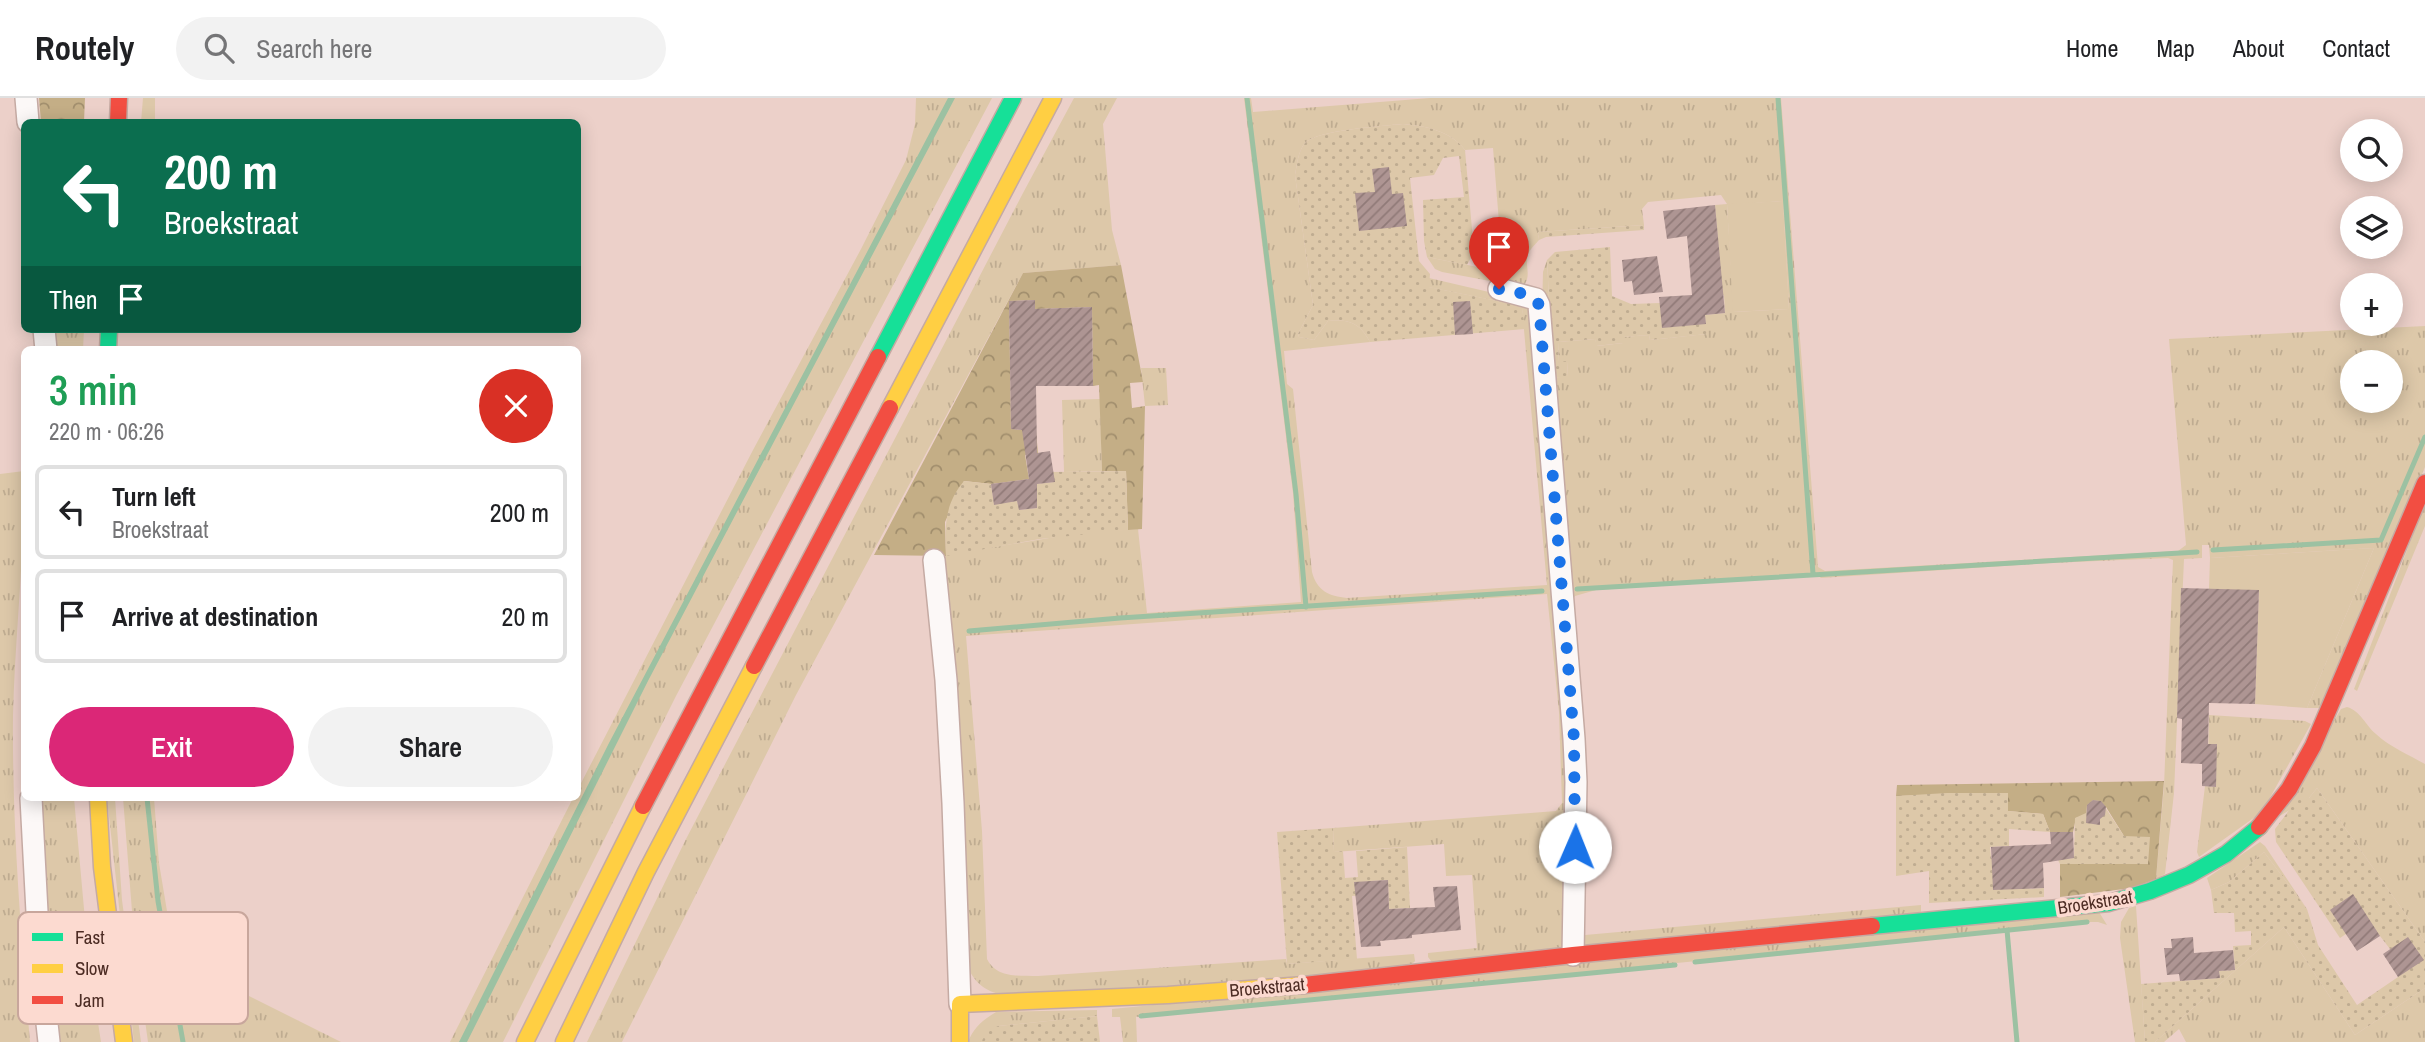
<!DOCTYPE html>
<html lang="en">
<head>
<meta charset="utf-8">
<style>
	:root { --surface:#fff; --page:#f2f2f2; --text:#202124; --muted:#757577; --line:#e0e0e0; --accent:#db2777 }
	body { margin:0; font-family:"Archivo Narrow",sans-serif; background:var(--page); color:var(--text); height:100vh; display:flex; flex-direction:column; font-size:26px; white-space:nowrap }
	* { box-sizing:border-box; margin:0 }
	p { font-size:23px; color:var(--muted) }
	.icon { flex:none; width:38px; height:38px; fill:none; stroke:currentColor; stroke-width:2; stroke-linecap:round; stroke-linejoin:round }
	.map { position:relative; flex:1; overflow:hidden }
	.panel { position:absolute; left:21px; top:248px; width:560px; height:455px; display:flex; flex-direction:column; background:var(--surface); border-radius:10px; box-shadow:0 4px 18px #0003 }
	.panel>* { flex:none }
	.hud { position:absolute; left:21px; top:21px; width:560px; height:214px; border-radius:10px; box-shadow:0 4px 18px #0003; background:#0b6e4f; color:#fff; overflow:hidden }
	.tools { position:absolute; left:2340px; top:21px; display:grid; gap:14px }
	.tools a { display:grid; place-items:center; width:63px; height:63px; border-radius:50%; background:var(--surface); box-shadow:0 4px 18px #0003; font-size:35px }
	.pin { position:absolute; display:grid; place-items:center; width:60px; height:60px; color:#fff; margin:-72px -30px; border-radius:50% 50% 50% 0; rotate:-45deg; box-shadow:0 0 7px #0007 }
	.pin .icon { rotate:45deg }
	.me { position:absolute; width:77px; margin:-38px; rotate:1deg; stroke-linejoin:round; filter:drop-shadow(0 0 5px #0008) }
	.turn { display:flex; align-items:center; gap:24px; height:147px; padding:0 28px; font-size:32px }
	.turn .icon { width:91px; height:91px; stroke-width:2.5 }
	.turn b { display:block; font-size:49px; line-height:60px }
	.then { display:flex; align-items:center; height:66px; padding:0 28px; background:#0003; gap:14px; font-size:26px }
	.round { display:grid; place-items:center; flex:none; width:74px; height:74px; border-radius:37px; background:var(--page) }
	.summary { display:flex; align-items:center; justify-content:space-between; height:119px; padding:0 28px }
	h1 { font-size:42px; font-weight:600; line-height:52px; color:#1e9e55 }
	.cta { display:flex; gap:14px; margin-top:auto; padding:14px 28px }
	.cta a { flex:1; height:80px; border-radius:42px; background:var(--accent); color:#fff; font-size:28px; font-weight:600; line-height:80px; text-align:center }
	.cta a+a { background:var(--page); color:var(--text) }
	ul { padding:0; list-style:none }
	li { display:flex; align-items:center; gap:21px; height:94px; margin:0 14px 10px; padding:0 14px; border:4px solid var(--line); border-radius:10px }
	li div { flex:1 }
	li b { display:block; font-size:26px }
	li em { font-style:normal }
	header { display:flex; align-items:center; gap:42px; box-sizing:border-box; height:98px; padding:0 35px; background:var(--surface); border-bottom:2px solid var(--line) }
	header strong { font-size:33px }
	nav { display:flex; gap:38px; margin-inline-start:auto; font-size:24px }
	.search { width:490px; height:63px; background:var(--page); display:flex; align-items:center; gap:18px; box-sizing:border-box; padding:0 24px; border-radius:38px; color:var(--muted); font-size:26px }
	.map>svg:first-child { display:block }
	.grass { fill:url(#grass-tufts); fill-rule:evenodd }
	.forest { fill:url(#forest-crowns) }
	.garden { fill:url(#garden-dots) }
	.pitch { fill:#ddc8a9 }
	.water { fill:#9cc1a2 }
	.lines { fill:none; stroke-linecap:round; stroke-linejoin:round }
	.stream { stroke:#9cc1a2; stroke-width:5 }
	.building { fill:url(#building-hatch) }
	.street-casing { stroke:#c5aaa3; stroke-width:24 }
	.fast-casing { stroke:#c5aaa3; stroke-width:19 }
	.slow-casing { stroke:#c5aaa3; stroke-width:19 }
	.jam-casing { stroke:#c5aaa3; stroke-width:19 }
	.street { stroke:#fcf8f7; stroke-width:21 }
	.fast { stroke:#16e098; stroke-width:16 }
	.slow { stroke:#ffcf43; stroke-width:16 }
	.jam { stroke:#f24e42; stroke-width:16 }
	.route { stroke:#1a73e8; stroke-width:12; stroke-dasharray:0 21.6 }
	.labels { text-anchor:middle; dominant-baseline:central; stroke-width:7; stroke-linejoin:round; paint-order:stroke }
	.street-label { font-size:18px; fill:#4d2c24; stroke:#fcdad0 }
	.key { fill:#fcdad0; stroke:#c8a69c; stroke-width:2 }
	.key-label { font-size:19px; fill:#4d2c24 }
</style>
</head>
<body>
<header>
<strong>Routely</strong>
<div class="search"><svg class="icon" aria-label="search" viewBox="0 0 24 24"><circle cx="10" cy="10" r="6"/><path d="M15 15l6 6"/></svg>Search here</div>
<nav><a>Home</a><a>Map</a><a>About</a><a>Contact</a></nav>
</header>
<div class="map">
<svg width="2425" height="944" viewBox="0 0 2425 944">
	<defs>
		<pattern id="grass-tufts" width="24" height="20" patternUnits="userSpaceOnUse" patternTransform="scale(1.75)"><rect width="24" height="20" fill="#ddc8a9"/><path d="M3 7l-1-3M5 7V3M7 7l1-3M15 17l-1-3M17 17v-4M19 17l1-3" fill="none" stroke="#bfac91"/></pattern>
		<pattern id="forest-crowns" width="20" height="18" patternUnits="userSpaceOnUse" patternTransform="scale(1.75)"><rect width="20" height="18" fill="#c4ae86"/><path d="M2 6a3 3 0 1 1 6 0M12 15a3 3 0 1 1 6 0" fill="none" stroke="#a18e6d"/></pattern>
		<pattern id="garden-dots" width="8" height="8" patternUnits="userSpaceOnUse" patternTransform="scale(1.75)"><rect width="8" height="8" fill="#ddc8a9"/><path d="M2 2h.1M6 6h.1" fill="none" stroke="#bfac91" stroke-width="1.8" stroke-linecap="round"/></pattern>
		<pattern id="building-hatch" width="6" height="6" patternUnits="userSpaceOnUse" patternTransform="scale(1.75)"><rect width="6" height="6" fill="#ae9593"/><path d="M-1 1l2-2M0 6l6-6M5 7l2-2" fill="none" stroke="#907a78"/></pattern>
	</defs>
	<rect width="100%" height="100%" fill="#ecd0c9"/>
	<path class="grass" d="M143,0H155V24H141Z
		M916,0H992L676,598L503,944H450L573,700H578V691L753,352L861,151L906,62L915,26Z
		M1074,0H1117L1103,26L1112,132L1121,167L1023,175L796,597L622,944H587L686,741L1023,95Z
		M1244,0H1251L1253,14L1430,0H1781L1818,469L1825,473L2178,453L2186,447L2169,241L2425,228V369L2323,610H2307L2374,450L2210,460L2209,447H2202V460L2184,461L2174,695L2165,776L2156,781L2164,688L2173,462L2168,460L2051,465L1821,480L1818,478L1596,492L1575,498L1571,504L1584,673V735L1581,831L1585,837L1921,807V813L1918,818L1594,849L1586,847L1578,837L1580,683L1578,631L1542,213L1543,174L1547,162L1553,280L1568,278L1567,264H1559L1558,244L1595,241L1597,248L1623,245L1622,239L1649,237L1650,242L1706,236L1705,217L1725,215L1724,197L1704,199V195L1722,193L1715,107L1727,106L1721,97L1648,104L1642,111L1644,127L1538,134L1539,142C1535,147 1530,151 1528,156C1524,168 1533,179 1522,189L1442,174L1435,171L1427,159L1503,174L1493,50L1465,52C1451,33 1426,28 1403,26C1383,28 1317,32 1305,45C1298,53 1297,67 1295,77L1313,207L1298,236L1299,239L1314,242L1328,223C1349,221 1360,225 1370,244L1284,253L1287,286L1293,291L1312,474C1317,493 1329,498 1347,500L1547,487L1522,210L1517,207L1428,189L1429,180L1519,201L1531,209L1534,223L1571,663L1569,832C1566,842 1563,849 1554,854L1434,867L1428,859V855L1477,850L1472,777L1446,778L1444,746L1334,754L1333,730L1556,713L1562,705L1559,614L1547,496L966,538L982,733L987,861C997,881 1019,877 1038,878L1286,861L1287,866L1414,856L1415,863L1409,869L1234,887L1157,892L1000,896C981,892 971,880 965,862L955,609L940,458L1079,435L1138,431L1147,515L1301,504L1293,395ZM1783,103L1789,211L1734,214L1727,107ZM2352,264H2390V303H2352Z
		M50,231H84L83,252H52Z
		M1141,270H1166L1168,307L1145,308Z
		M1100,301L1102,373L1064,374L1062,302Z
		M24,373C25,455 15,536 13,618C12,727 21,836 30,944H0V376Z
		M2425,405V428L2357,593L2354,591Z
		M2347,609C2361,613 2365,627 2376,636C2390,649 2409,657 2425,666V844L2317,690L2309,700L2275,721L2341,611Z
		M2209,617L2305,623L2311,626L2262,714L2199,759L2197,754L2205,688L2215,689L2208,666Z
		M36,700H74L89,866L101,944H54Z
		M107,700H115L122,802L141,944H134Z
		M123,700H154L159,765L175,861L341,944H148L135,851Z
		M2260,744L2265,748L2307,811L2264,754L2229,784L2211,792L2207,780Z
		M2136,808L2145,944H2135L2120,840L2121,824L2129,810Z
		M2099,814L2107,827L2098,824H2087L1136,919L1137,944H1123L1120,919H1112V911Z
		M2284,829L2355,937L2425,890V944H2186L2179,931L2164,944H2155Z
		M1097,912V918L998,928L981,944H968C974,929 983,922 996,914Z"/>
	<path class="forest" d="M39,0H85L84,24H41Z
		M1121,167L1143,284L1130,285L1132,310L1145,308L1142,431L1128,432L1126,373H1102L1099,287L1093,288L1092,209L1035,211L1034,202L1009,203L1011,331L1036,333L1038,355L1025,357L1029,381L991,386L964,383L945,424L946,458L874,457L1023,175Z
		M2164,683L2156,781L2132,790L2060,799V766L2148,765L2124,738L2106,709L2076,720L2073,734H2050L2043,716L2007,713L2008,695L1896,698L1897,687Z"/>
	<path class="garden" d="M1403,26C1426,28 1451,33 1465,52L1474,154L1467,167L1427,159L1424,143L1423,102L1464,99L1459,58L1443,60L1434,77L1410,80L1419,163L1430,176L1429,189L1517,207L1522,210L1525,231L1370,244C1360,225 1349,221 1328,223L1314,242L1299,239L1298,236L1313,207L1295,77C1297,67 1298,53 1305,45C1317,32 1383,28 1403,26Z
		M1644,127V132L1546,139L1539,142L1538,134Z
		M1610,149L1612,198L1631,206L1660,205L1706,226L1707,236L1650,242L1649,237L1623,239V245L1596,248L1595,241L1558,244L1559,264L1567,263L1568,279L1553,280L1547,162L1555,154Z
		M1126,373L1128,432L1040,441L946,458C945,428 944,407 964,383L991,386L994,406L1017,403L1020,412L1037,410V386L1054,384L1053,374Z
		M2317,690L2425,844V890L2355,937L2284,829L2155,944H2145L2141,886L2220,880L2219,873L2235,872L2233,848L2251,847V833L2235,834L2234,815H2214L2211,792L2229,784L2264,754L2307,811L2318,847L2357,907L2398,879L2390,851L2380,838L2346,836L2340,840L2276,744L2275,731L2299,699L2309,700Z
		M1947,695H2008V713L2043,716L2050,734L2009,731V748L1990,749L1991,760L2030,791L2044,790V799L1929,805V773L1896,778V698Z
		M2093,702L2101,703L2124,738L2150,739L2148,766H2060L2058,762L2074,760L2075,720L2086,715L2087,707Z
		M1333,730L1334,754L1343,753L1345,780L1358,779L1356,753L1407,749L1410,810L1389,811L1388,782L1371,783L1372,796L1352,798L1357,861L1287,866L1277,734Z
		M1097,918L1100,944H981L988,933L998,928Z"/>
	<path class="pitch" d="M1783,103L1789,211L1733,214L1727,106Z
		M2374,450L2307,610L2255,606L2259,493L2209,491L2210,460Z"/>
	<path class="water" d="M948,0H955L649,581L467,944H459L609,645Z"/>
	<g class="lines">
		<path class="stream" d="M1247,0L1296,396L1306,509
			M1778,0L1813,476
			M2213,452L2381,442L2425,339
			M1577,491L2197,454
			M969,533L1120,520L1542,493
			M147,700L158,803L183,944
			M2007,832L2017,944
			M1695,864L2087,824
			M1141,918L1675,867"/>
	</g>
	<path class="building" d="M1389,69L1392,96L1403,95L1407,128L1359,133L1355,95L1375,94L1372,71Z
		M1715,107L1725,215L1705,217L1706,226L1662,230L1659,199L1692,197L1687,138L1667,141L1663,113Z
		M1657,158L1663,194L1634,197L1632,183L1624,184L1622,162Z
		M1035,202V211L1092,209L1093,288H1036L1037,355L1050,353L1055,384L1037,386V410L1019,412L1017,403L994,407L991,386L1029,381L1022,332L1011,331L1009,203Z
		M1470,203L1473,236L1455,237L1453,204Z
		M2181,490L2259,492L2255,606L2209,605L2208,646H2217L2216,689L2202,688V666L2181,665L2182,621L2177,620Z
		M2093,702L2101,703L2106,709L2105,717L2100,721V727L2086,725L2087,707Z
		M2050,734H2073L2074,760L2043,765L2044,790L1993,792L1991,749L2051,746Z
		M1388,782L1389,811L1435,809L1433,789L1457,788L1461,832L1412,837V840L1380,843L1381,848L1361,849L1354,784Z
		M2353,796L2380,838L2357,853L2330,812Z
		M2193,839L2194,855L2233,852L2235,872L2219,873L2220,880L2180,883L2179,876L2167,877L2164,850H2172L2171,841Z
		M2408,839L2424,862L2398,879L2383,856Z"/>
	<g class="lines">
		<defs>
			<path id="street" d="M26,0L28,24
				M1499,191L1536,201L1539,207L1574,641L1576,684L1573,857
				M44,231L46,252
				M934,462L946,582L953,705L960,906
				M31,700L39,852L49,944"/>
			<path id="fast" d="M108,252L109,231
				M878,259L1013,0
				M1872,828L2109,805L2150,793L2189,777L2226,756L2259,729"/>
			<path id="slow" d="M890,310L1053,0
				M98,700L102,769L124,944
				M525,944L643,708
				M564,944L646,774L754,568
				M960,944V906L1168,897L1304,887"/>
			<path id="jam" d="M118,24L119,0
				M754,568L890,310
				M643,708L878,259
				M2259,729L2289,691L2313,648L2425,385
				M1304,887L1573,857L1872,828"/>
		</defs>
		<use href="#street" class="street-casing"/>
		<use href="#fast" class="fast-casing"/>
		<use href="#slow" class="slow-casing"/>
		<use href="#jam" class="jam-casing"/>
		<use href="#street" class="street"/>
		<use href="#fast" class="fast"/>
		<use href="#slow" class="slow"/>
		<use href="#jam" class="jam"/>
	</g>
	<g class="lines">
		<path class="route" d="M1499,191C1512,194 1533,194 1539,207L1574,641L1575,749"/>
	</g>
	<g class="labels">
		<g class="street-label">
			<text transform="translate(2095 804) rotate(-9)">Broekstraat</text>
			<text transform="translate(1267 889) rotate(-5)">Broekstraat</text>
		</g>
	</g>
	<rect x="18" y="814" width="230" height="112" rx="10" class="key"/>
	<rect x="32" y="835" width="31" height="8" fill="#16e098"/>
	<rect x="32" y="866" width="31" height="9" fill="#ffcf43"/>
	<rect x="32" y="898" width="31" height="8" fill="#f24e42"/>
	<g class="key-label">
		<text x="75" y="846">Fast</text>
		<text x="75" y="877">Slow</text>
		<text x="75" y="909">Jam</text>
	</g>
</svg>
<div class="tools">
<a><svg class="icon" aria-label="search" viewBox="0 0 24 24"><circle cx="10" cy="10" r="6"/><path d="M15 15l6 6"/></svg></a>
<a><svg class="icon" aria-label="layers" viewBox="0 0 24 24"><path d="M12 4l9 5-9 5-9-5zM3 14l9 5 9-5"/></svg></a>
<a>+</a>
<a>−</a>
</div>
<div class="pin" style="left:1499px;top:191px;background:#d93025"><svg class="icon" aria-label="arrive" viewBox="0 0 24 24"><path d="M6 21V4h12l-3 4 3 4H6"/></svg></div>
<svg class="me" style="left:1575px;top:749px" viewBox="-20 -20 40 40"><circle r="19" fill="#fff"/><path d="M0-13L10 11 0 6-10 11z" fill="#1a73e8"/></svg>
<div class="hud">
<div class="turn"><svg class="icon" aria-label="left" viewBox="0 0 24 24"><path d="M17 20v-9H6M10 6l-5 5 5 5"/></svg><div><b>200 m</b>Broekstraat</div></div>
<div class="then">Then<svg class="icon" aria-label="arrive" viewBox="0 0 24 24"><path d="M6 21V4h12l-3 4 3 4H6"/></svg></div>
</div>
<section class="panel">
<div class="summary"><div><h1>3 min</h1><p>220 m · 06:26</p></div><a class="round" style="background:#d93025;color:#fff"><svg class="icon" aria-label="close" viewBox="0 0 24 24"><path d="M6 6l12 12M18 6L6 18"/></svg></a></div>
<ul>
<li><svg class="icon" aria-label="left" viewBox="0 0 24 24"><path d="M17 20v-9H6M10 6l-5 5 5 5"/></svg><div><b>Turn left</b><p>Broekstraat</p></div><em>200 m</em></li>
<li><svg class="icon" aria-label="arrive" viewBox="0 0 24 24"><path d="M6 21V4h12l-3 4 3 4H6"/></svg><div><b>Arrive at destination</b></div><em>20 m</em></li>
</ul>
<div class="cta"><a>Exit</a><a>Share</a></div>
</section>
</div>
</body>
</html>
